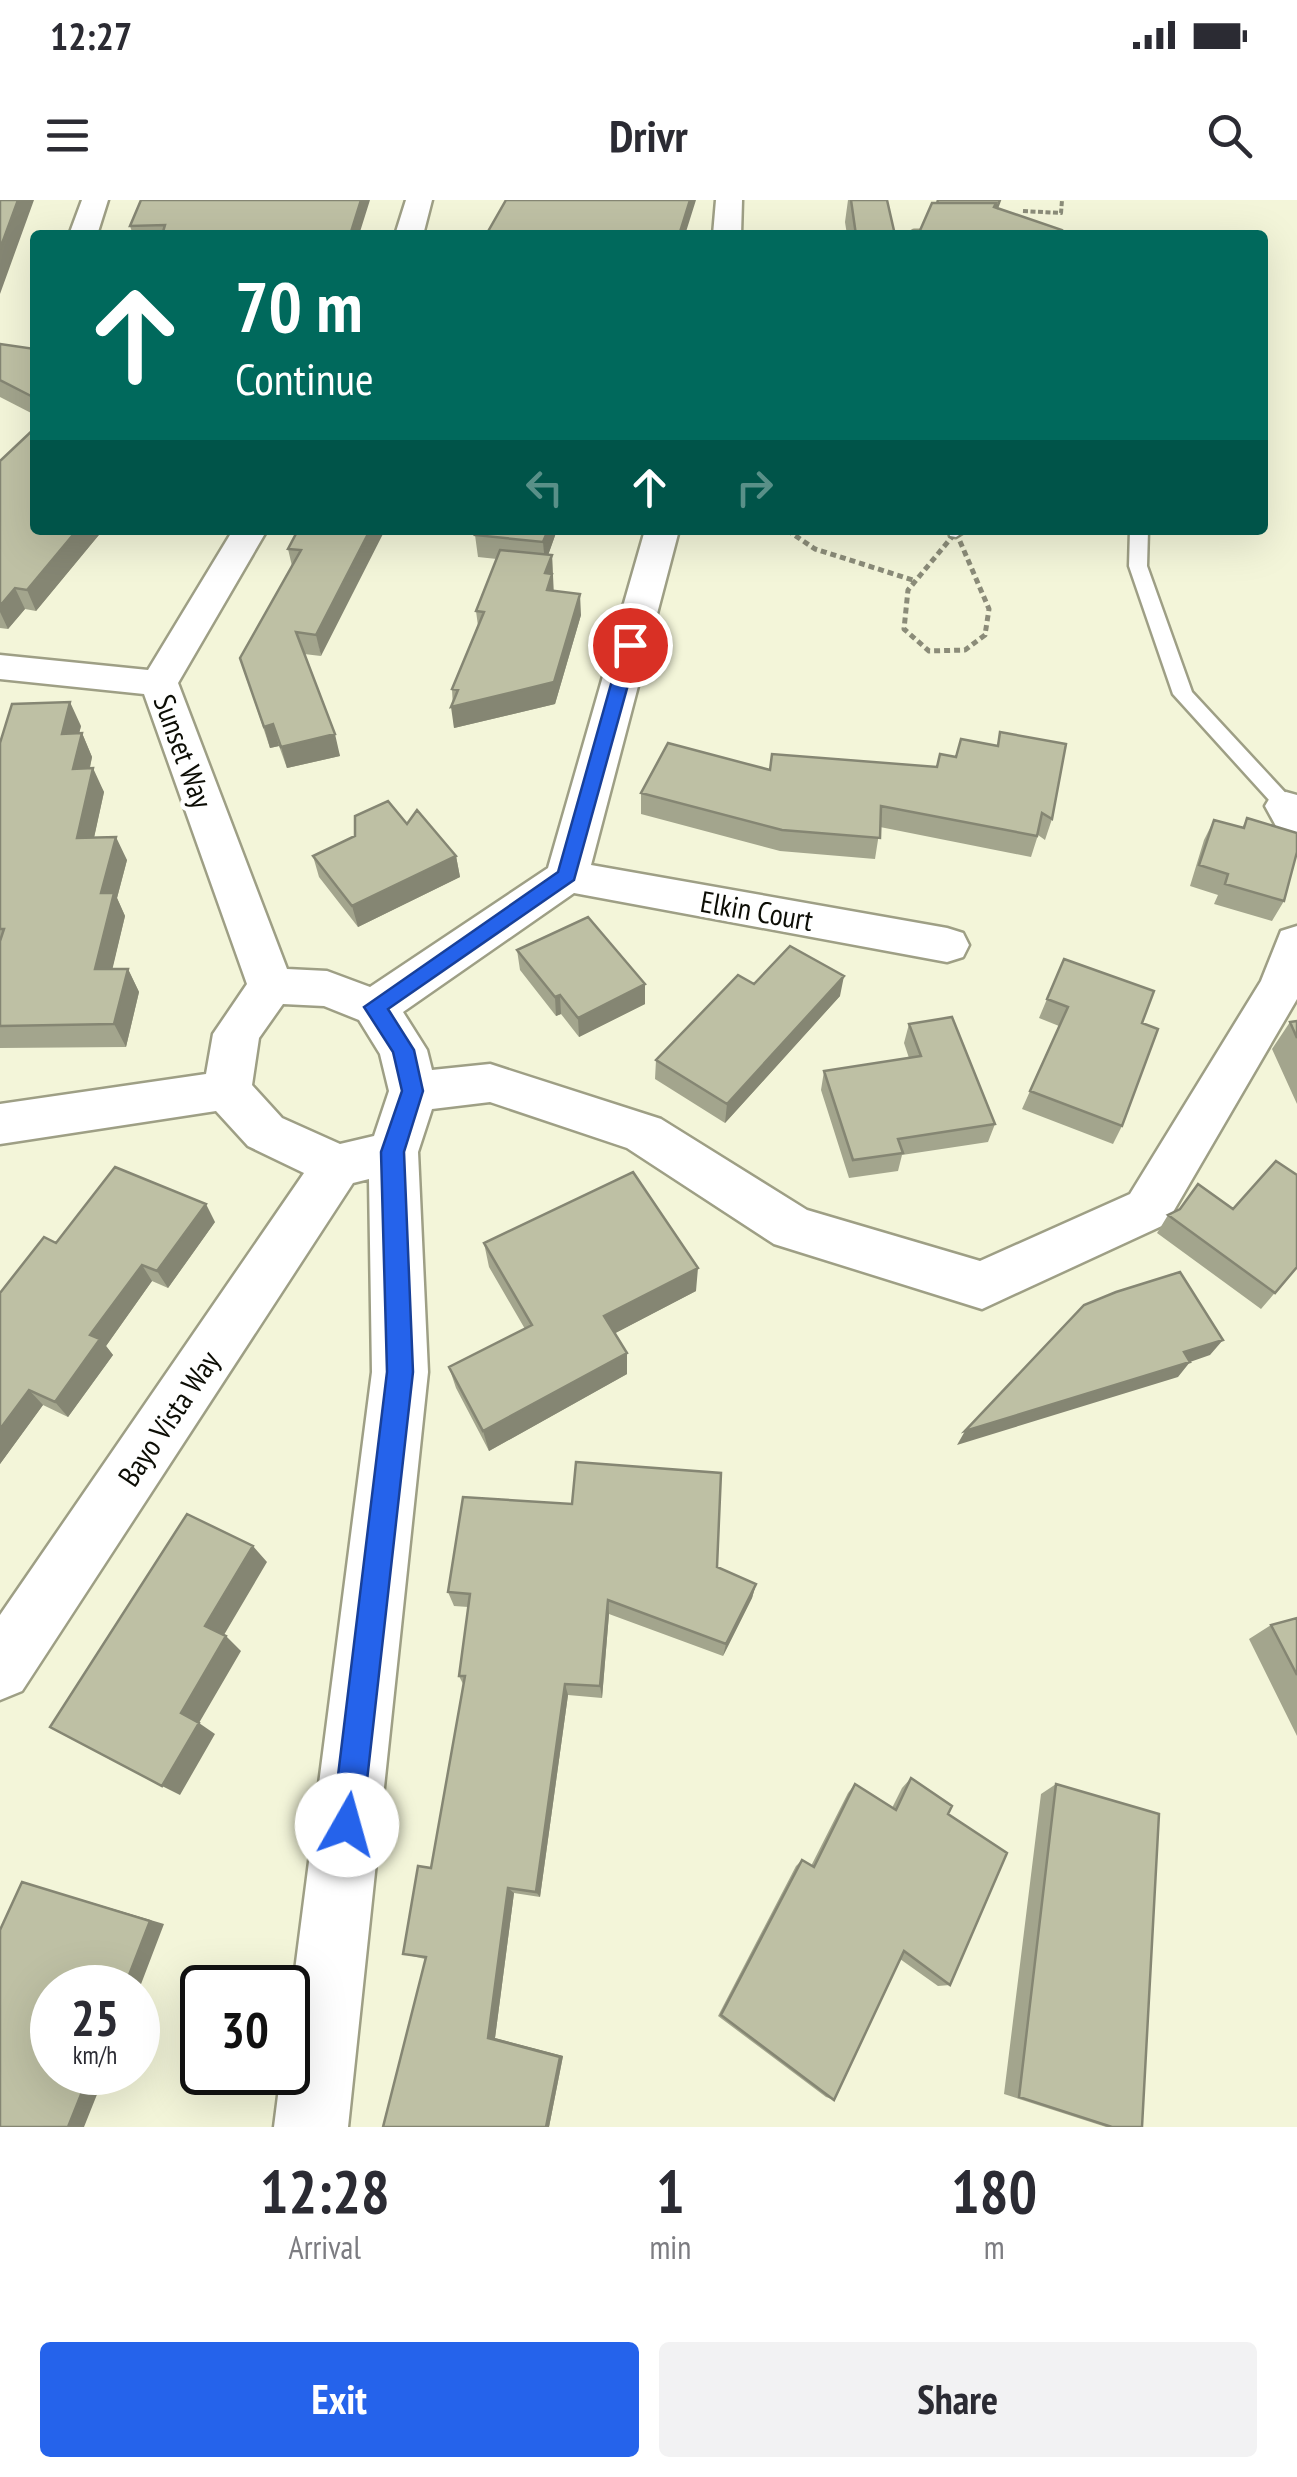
<!DOCTYPE html>
<html lang="en">
<head>
<meta charset="utf-8">
<style>
	:root { --surface:#fff; --page:#f2f2f3; --text:#2b2b33; --muted:#7c7c81; --accent:#2563eb }
	body { margin:0; font-family:"PT Sans Narrow",sans-serif; background:var(--page); color:var(--text); height:100vh; display:flex; flex-direction:column; font-size:38px; white-space:nowrap }
	* { box-sizing:border-box; margin:0 }
	p { font-size:32px; color:var(--muted) }
	.icon { flex:none; width:55px; height:55px; fill:none; stroke:currentColor; stroke-width:2; stroke-linecap:round; stroke-linejoin:round }
	.map { position:relative; height:1927px; overflow:hidden }
	.side { display:flex; flex-direction:column; background:var(--surface); flex:1 }
	.side>* { flex:none }
	.guide { position:absolute; left:30px; top:30px; width:1238px; height:305px; border-radius:10px; box-shadow:0 10px 40px #0002; background:#00695c; color:#fff; overflow:hidden }
	.speed { position:absolute; left:30px; top:1765px; display:flex; gap:20px; font-size:50px; font-weight:700; text-align:center }
	.speed>* { display:grid; place-content:center; width:130px; height:130px; border-radius:50%; background:var(--surface); box-shadow:0 10px 40px #0002; line-height:1 }
	.speed small { font-size:25px; font-weight:400 }
	.speed .limit { border:5px solid #111; border-radius:15px; background:#fff; color:#111 }
	.pin { position:absolute; display:grid; place-items:center; width:85px; height:85px; color:#fff; margin:-42px; border:5px solid #fff; border-radius:50%; box-shadow:0 2px 10px #0007 }
	.me { position:absolute; width:110px; margin:-55px; rotate:7deg; stroke-linejoin:round; filter:drop-shadow(0 0 8px #0008) }
	.turn { display:flex; align-items:center; gap:35px; height:210px; padding:0 40px; font-size:45px }
	.turn .icon { width:130px; height:130px; stroke-width:2.5 }
	.turn b { display:block; font-size:70px; line-height:85px }
	.lanes { display:flex; align-items:center; height:95px; padding:0 40px; background:#0003; justify-content:center; gap:50px; direction:ltr }
	.lanes .off { opacity:.35 }
	.eta { display:flex; justify-content:space-evenly; align-items:center; height:170px; text-align:center }
	.eta b { font-size:60px; font-weight:700; line-height:70px }
	.button { display:flex; gap:20px; margin-top:auto; padding:20px 40px }
	.button a { flex:1; height:115px; border-radius:10px; background:var(--accent); color:#fff; font-size:40px; font-weight:700; line-height:115px; text-align:center }
	.button a+a { background:var(--page); color:var(--text) }
	.status { display:flex; justify-content:space-between; align-items:center; height:70px; padding:0 50px; background:var(--surface); direction:ltr }
	.status svg { height:28px; fill:currentColor }
	header { display:flex; justify-content:space-between; align-items:center; height:130px; padding:0 40px; background:var(--surface); font-size:45px; font-weight:700 }
	.map>svg:first-child { display:block }
	.lines { fill:none; stroke-linecap:round; stroke-linejoin:round }
	.lane-casing { stroke:#9e9f85; stroke-width:5 }
	.street-casing { stroke:#9e9f85; stroke-width:5 }
	.path-far1 { stroke:#8b8c79; stroke-width:4; stroke-dasharray:5 2.5; stroke-linecap:butt }
	.path { stroke:#8b8c79; stroke-width:5; stroke-dasharray:6 4; stroke-linecap:butt }
	.lane { fill:#fff; fill-rule:evenodd }
	.street { fill:#fff; fill-rule:evenodd }
	.wall { fill:#a3a58d }
	.shaded-wall { fill:#858673 }
	.building { fill:#bec0a4; stroke:#858673; stroke-width:2.5 }
	.route { fill:#2563eb; stroke:#184099; stroke-width:2.5 }
	.labels { text-anchor:middle; dominant-baseline:central; stroke-width:9; stroke-linejoin:round; paint-order:stroke }
	.street-label { font-size:30px; fill:#0c0d05; stroke:#fff }
</style>
</head>
<body>
<div class="status"><b>12:27</b><svg viewBox="0 0 49 12"><path d="M0 12V9h3v3zM5 12V6h3v6zM10 12V3h3v9zM15 12V0h3v12zM26 1h20v11H26zM47 4h2v5h-2z"/></svg></div>
<header><svg class="icon" aria-label="menu" viewBox="0 0 24 24"><path d="M4 6h16M4 12h16M4 18h16"/></svg>Drivr<svg class="icon" aria-label="search" viewBox="0 0 24 24"><circle cx="10" cy="10" r="6"/><path d="M15 15l6 6"/></svg></header>
<div class="map">
<svg width="1297" height="1927" viewBox="0 0 1297 1927">
	<rect width="100%" height="100%" fill="#f3f5d9"/>
	<g class="lines">
		<defs>
			<path id="lane" d="M914,31H1002L1009,35H907Z
				M949,330H967L956,337L950,336Z
				M1130,330H1148L1147,366L1192,492L1293,601L1296,606L1293,611H1279L1173,494L1129,366Z"/>
			<path id="street" d="M82,0H108L97,35H69Z
				M406,0H432L423,35H395Z
				M716,0H742L741,35H713Z
				M233,330H267L178,483L287,769L327,771L370,787L548,668L645,330H679L591,665L947,728L963,733L969,745L963,757L947,762L574,693L403,812L427,850L432,870L490,864L661,919L807,1010L980,1061L1130,994L1261,781L1281,731L1297,726V799L1166,1024L982,1109L774,1044L627,948L490,902L432,909L418,952L428,1172L348,1927H274L281,1872H288V1825L372,1172L369,979L353,983L22,1491L0,1500V1415L304,973L248,946L216,911L0,944V904L206,874L213,834L247,784L144,494L0,479V455L148,470ZM283,804L324,806L359,820L380,854L389,891L374,936L340,944L282,918L252,885L259,838Z
				M1286,592L1297,595V642L1282,637L1265,606L1271,596Z"/>
		</defs>
		<use href="#lane" class="lane-casing"/>
		<use href="#street" class="street-casing"/>
		<path class="path-far1" d="M1023,11L1061,13L1062,0"/>
		<path class="path" d="M787,330L815,349L916,381
			M956,332L989,409L985,435L965,450L929,451L904,429L908,390Z"/>
		<use href="#lane" class="lane"/>
		<use href="#street" class="street"/>
	</g>
	<path class="wall" d="M141,0L359,35H133L130,26Z
		M848,0H887L895,35H847L845,22Z
		M0,144L35,149V215L0,197Z
		M0,261L35,330H103L36,411L25,409L8,429L0,428Z
		M298,330L321,456L304,454L340,556L287,568L279,546L270,548L240,458L292,366L288,349Z
		M477,330H557L548,355H552L553,391L581,415L555,504L454,528L452,489L478,426L476,411L497,359L478,357L475,335Z
		M81,526L79,533H82L92,557L90,568L104,592L94,637L127,660L117,698L125,716L112,769H128L139,792L126,847L0,848V543Z
		M1000,532L1052,619L1045,640L1038,635L1031,657L880,627L875,659L780,651L641,614V593L770,570L937,567L956,557L997,546Z
		M1247,618L1284,701L1272,721L1214,704L1218,695L1190,686L1204,640L1214,620L1242,628Z
		M407,624L456,656L460,677L358,727L319,677L313,656Z
		M517,750L645,804L579,837L561,814L556,816L520,770Z
		M754,784L840,796L725,923L655,879L656,860Z
		M1047,799L1142,823L1122,926L1113,944L1022,909L1059,826L1039,818Z
		M1297,821V904L1272,849L1290,822Z
		M909,824L995,924L988,942L902,955L898,971L849,978L821,890L824,871L909,858L904,843Z
		M1180,1009L1297,1067L1261,1109L1157,1033L1168,1015Z
		M215,1022L168,1088L152,1081L106,1146L113,1155L68,1217L43,1205L0,1264V1093L56,1043Z
		M484,1043L696,1091L615,1133L627,1174L489,1251L456,1188L449,1167L525,1129L489,1067Z
		M717,1367L756,1384L752,1398L723,1456L609,1414L602,1498L568,1495L540,1697L514,1693L495,1838L563,1856L549,1927H383L425,1759L403,1754L431,1668L463,1484L459,1476L468,1407L454,1406L448,1392Z
		M1297,1418V1536L1249,1439L1271,1425Z
		M911,1578L948,1614L950,1785L938,1786L900,1759L834,1900L826,1897L718,1816L796,1666L802,1660L811,1666L848,1593L855,1584L892,1608L902,1588Z
		M1056,1584L1142,1927H1106L1004,1894L1041,1594Z"/>
	<path class="shaded-wall" d="M18,0H34L0,94V49Z
		M361,0H370L359,35H350Z
		M690,0H696L685,35H679Z
		M77,330H103L36,411L27,390Z
		M370,330H385L321,456L316,435Z
		M548,330H557L545,364L543,342Z
		M552,355L554,396L548,412L545,373Z
		M15,388L25,409L8,429L0,412V406Z
		M580,394L581,415L555,504L454,528L451,507Z
		M70,502L81,526L73,558L62,534Z
		M273,524L279,546L270,548L264,527Z
		M82,533L92,557L84,593L73,569Z
		M335,534L340,556L287,568L281,547Z
		M93,568L104,592L89,661L77,638Z
		M116,637L127,660L117,698L125,716L107,792L95,769L101,693Z
		M456,656L460,677L358,727L352,706Z
		M128,769L139,792L126,847L114,824Z
		M844,776L840,796L725,923L727,904Z
		M645,784V804L579,837L578,818Z
		M560,795L561,814L556,816L555,797Z
		M206,1004L215,1022L168,1088L157,1071Z
		M142,1065L152,1081L106,1146L113,1155L68,1217L55,1202L90,1135Z
		M698,1068L696,1091L606,1138L604,1116Z
		M1223,1140L1210,1155L1190,1162L1178,1177L957,1245L965,1231L1184,1152Z
		M627,1153V1174L489,1251L483,1231Z
		M29,1190L43,1205L0,1264V1229Z
		M253,1346L267,1362L221,1440L205,1426Z
		M756,1384L752,1398L723,1456L726,1444Z
		M608,1400L609,1414L602,1498L600,1486Z
		M226,1436L241,1451L199,1523L215,1534L180,1595L162,1586L181,1513Z
		M565,1484L568,1495L540,1697L536,1692Z
		M22,1682L164,1724L138,1792V1788H124Z
		M508,1688L514,1693L495,1838L563,1856L549,1927H546L488,1838Z
		M90,1872H106L84,1927H68Z"/>
	<path class="building" d="M0,0H18L0,49Z
		M141,0H361L350,35H162L165,25L130,26Z
		M506,0H690L679,35H486Z
		M851,0H887L895,35H856Z
		M938,0H1000L997,8L995,7L996,3H937Z
		M932,3H996L994,7L1062,30L1068,35H918Z
		M0,144L35,149V198L0,180Z
		M35,228V330H77L27,390L15,388L0,406V261Z
		M298,330H370L316,435L296,432L335,534L281,547L273,524L264,527L240,458L301,350L288,349Z
		M477,330H548L543,342L475,335Z
		M500,350L552,355L545,373L552,374L547,390L580,394L554,482L451,507L458,490L452,489L484,412L476,411Z
		M70,502L62,534L82,533L73,569L93,568L77,638L116,637L101,693H114L95,769H128L114,824L0,826V741L4,729H0V543L12,504Z
		M1000,532L1066,544L1052,619L1042,613L1037,636L881,606L880,638L782,630L641,593L668,543L770,570L772,554L937,567L940,554L956,557L961,539L998,546Z
		M388,601L407,624L417,610L456,656L352,706L313,656L355,636V616Z
		M1247,618L1297,633V652L1284,701L1225,684L1228,674L1199,665L1214,620L1244,628Z
		M588,717L645,784L578,818L560,795L555,797L517,750Z
		M790,746L844,776L727,904L656,860L738,775L754,784Z
		M1064,759L1154,791L1142,823L1158,829L1122,926L1030,891L1068,807L1047,799Z
		M952,817L995,924L898,939L903,953L853,960L824,871L921,856L909,824Z
		M1297,821V838L1290,822Z
		M1276,961L1297,975V1067L1275,1093L1168,1015L1180,1009L1198,984L1233,1009Z
		M115,967L206,1004L157,1071L142,1065L90,1135L100,1139L55,1202L29,1190L0,1229V1093L44,1037L56,1043Z
		M633,972L698,1068L604,1116L627,1153L483,1231L449,1167L532,1125L484,1043Z
		M1180,1072L1223,1140L1184,1152L1190,1162L965,1231L1084,1105L1116,1092Z
		M576,1262L721,1273L717,1367L756,1384L726,1444L608,1400L600,1486L565,1484L536,1692L508,1688L488,1838L560,1857L546,1927H383L426,1757L403,1754L418,1666L431,1668L465,1476H459L470,1394L448,1392L463,1297L572,1304Z
		M187,1314L253,1346L205,1426L226,1436L181,1513L199,1523L162,1586L50,1527Z
		M1297,1418V1475L1271,1425Z
		M911,1578L952,1606L948,1614L1007,1653L950,1785L904,1751L834,1900L721,1815L802,1660L814,1667L855,1584L896,1610Z
		M1056,1584L1159,1614L1142,1927H1112L1019,1897Z
		M22,1682L150,1721L124,1788H52V1872H90L68,1927H0V1730Z"/>
	<path class="route" d="M630,440L639,445L574,680L388,809L414,850L423,891L404,952L413,1172L362,1625L358,1636L347,1640L336,1636L332,1625L387,1172L381,952L402,891L393,852L364,807L558,672L622,445Z"/>
	<g class="labels">
		<g class="street-label">
			<text transform="translate(184 551) rotate(70)">Sunset Way</text>
			<text transform="translate(757 710) rotate(10)">Elkin Court</text>
			<text transform="translate(168 1218) rotate(-56)">Bayo Vista Way</text>
		</g>
	</g>
</svg>
<div class="speed"><div>25<small>km/h</small></div><div class="limit">30</div></div>
<div class="pin" style="left:630px;top:445px;background:#d93025"><svg class="icon" aria-label="arrive" viewBox="0 0 24 24"><path d="M6 21V4h12l-3 4 3 4H6"/></svg></div>
<svg class="me" style="left:347px;top:1625px" viewBox="-20 -20 40 40"><circle r="19" fill="#fff"/><path d="M0-13L10 11 0 6-10 11z" fill="#2563eb"/></svg>
<div class="guide">
<div class="turn"><svg class="icon" aria-label="ahead" viewBox="0 0 24 24"><path d="M12 20V5M6 11l6-6 6 6"/></svg><div><b>70 m</b>Continue</div></div>
<div class="lanes"><svg class="icon off" aria-label="left" viewBox="0 0 24 24"><path d="M17 20v-9H6M10 6l-5 5 5 5"/></svg><svg class="icon" aria-label="ahead" viewBox="0 0 24 24"><path d="M12 20V5M6 11l6-6 6 6"/></svg><svg class="icon off" aria-label="right" viewBox="0 0 24 24"><path d="M7 20v-9h11M14 6l5 5-5 5"/></svg></div>
</div>
</div>
<section class="side">
<div class="eta">
<div><b>12:28</b><p>Arrival</p></div>
<div><b>1</b><p>min</p></div>
<div><b>180</b><p>m</p></div>
</div>
<div class="button"><a>Exit</a><a>Share</a></div>
</section>
</body>
</html>
